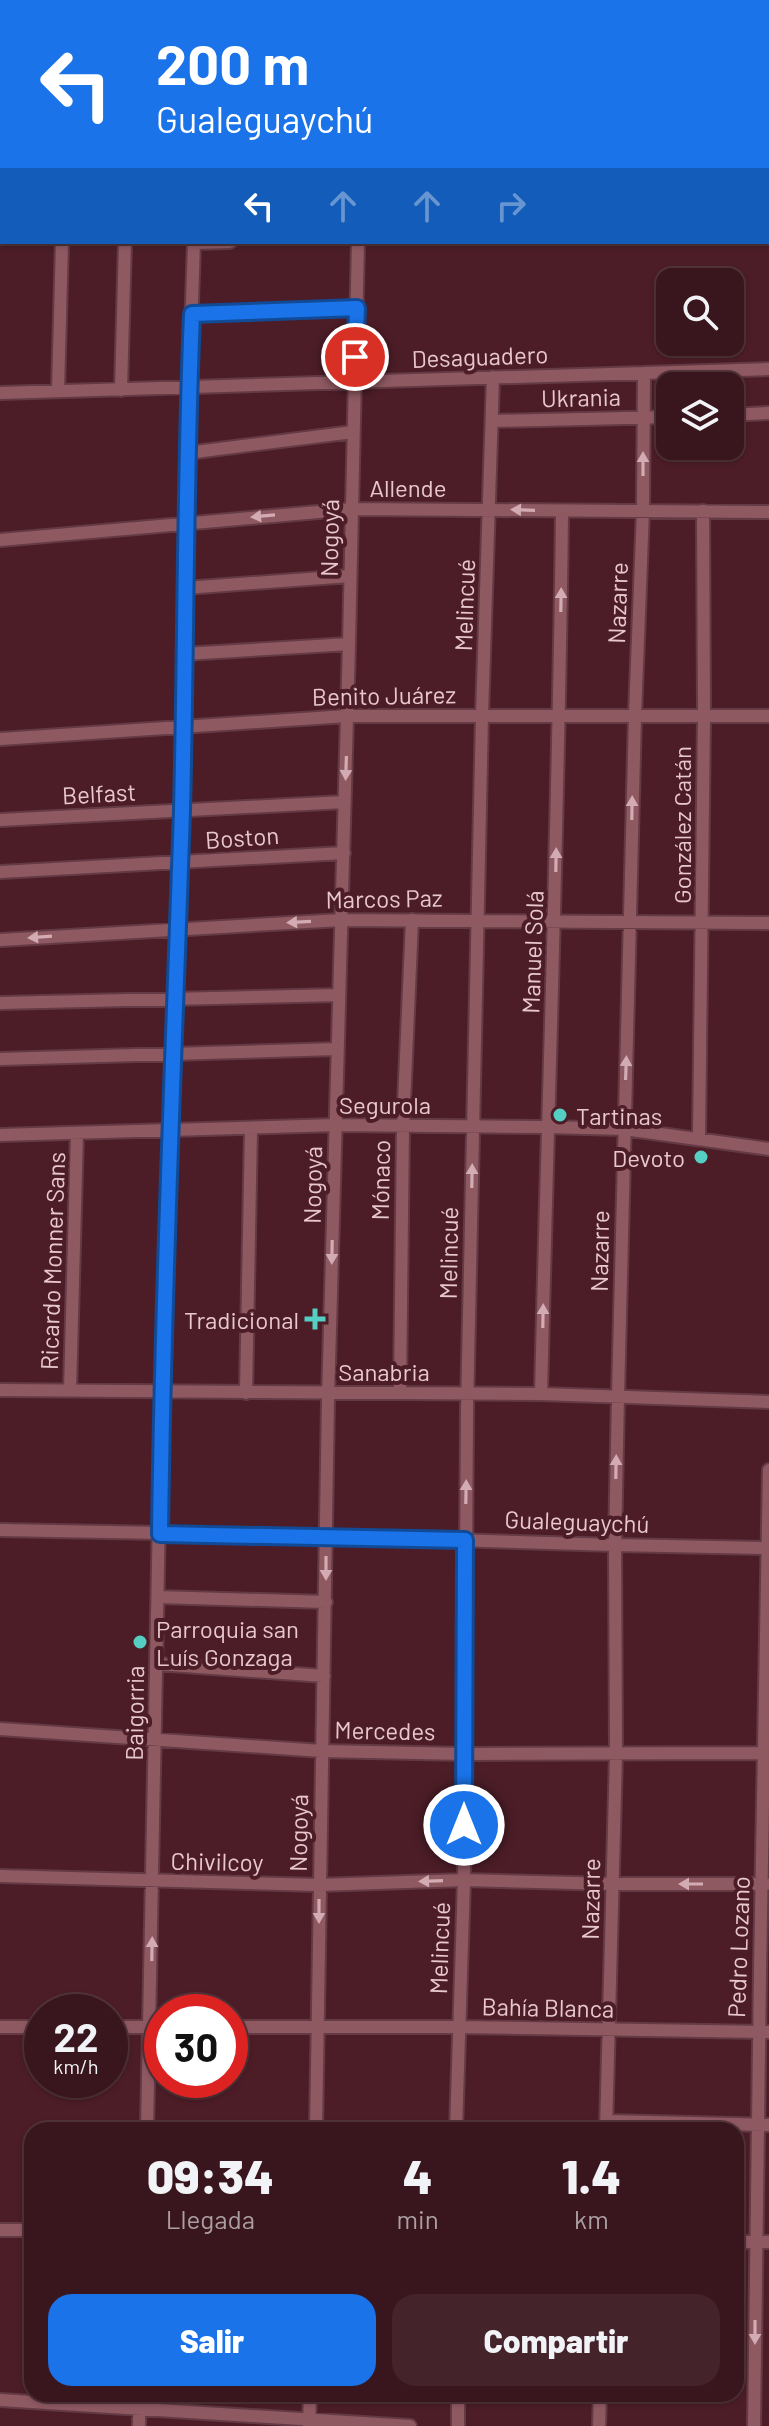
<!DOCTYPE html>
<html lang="es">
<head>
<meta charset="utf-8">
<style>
	:root { --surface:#39161d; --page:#44232a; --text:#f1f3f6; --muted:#ab9fa4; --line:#53353b; --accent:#1a73e8 }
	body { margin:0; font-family:Barlow,sans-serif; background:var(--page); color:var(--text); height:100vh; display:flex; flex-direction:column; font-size:30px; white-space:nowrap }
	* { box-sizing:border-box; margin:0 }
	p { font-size:26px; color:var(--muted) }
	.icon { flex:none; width:44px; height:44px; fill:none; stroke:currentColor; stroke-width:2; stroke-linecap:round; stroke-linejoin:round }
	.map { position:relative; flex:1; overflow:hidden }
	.panel { position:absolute; left:24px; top:2122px; width:720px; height:280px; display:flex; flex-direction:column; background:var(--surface); border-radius:24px; box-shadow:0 2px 6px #0004,0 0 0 2px var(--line) }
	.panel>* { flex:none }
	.top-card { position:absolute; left:0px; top:0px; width:770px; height:244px; box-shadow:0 2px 6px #0004,0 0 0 2px var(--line); background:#1a73e8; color:#fff; overflow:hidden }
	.tools { position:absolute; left:656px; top:268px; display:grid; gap:16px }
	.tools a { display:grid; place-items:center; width:88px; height:88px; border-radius:16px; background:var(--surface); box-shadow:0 2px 6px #0004,0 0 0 2px var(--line); font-size:40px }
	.speed { position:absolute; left:24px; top:1994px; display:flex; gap:16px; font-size:40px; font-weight:700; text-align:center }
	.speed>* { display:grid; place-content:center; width:104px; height:104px; border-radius:50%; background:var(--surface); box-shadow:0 2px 6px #0004,0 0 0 2px var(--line); line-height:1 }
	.speed small { font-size:20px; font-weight:400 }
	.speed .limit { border:12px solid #d22; background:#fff; color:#111 }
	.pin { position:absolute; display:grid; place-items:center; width:68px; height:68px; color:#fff; margin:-34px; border:4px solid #fff; border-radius:50%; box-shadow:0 2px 8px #0007 }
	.me { position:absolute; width:88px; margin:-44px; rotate:0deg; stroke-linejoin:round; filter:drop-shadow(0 0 6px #0008) }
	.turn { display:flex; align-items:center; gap:28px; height:168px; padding:0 24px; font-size:36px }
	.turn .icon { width:104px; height:104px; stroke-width:2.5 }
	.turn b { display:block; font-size:56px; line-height:68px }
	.lanes { display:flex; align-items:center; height:76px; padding:0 24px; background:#0003; justify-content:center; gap:40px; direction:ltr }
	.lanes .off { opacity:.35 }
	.eta { display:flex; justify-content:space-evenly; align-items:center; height:136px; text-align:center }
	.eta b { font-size:48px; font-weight:800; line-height:56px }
	.action { display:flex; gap:16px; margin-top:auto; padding:16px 24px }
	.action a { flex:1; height:92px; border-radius:24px; background:var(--accent); color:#fff; font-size:32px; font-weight:800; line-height:92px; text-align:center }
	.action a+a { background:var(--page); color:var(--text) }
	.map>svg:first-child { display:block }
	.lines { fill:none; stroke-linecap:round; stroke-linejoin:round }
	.minor-casing { stroke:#643a45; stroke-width:16 }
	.minor { stroke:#8f5962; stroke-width:12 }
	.oneway { fill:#d2acb2 }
	.route-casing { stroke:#114b97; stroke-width:20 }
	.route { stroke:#1a73e8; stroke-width:14 }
	.poi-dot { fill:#55cec4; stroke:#4c1d27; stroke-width:3 }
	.labels { text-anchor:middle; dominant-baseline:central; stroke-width:8; stroke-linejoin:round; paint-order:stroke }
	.street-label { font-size:24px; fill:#e8c8cd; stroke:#4c1d27 }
	.poi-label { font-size:24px; fill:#e8c8cd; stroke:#4c1d27; text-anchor:start }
</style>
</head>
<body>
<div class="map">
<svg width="769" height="2426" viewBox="0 0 769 2426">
	<rect width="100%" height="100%" fill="#4c1d27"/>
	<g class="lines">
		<defs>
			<path id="minor" d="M164,0V2
				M330,0V2
				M476,0V2
				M617,0V2
				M754,0L757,2
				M394,2L403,0
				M688,2L701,0
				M768,9L769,10
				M768,51L769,56
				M0,83H2
				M0,202L2,201
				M194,243L230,242
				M192,314L357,308
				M121,390L125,242
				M58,391L62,242
				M0,393L769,369
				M730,415L769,413
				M492,421L670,417
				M187,453L353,432
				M0,540L352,509L769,512
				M185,588L350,576
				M184,654L349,644
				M0,739L347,716H769
				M0,820L344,802
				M0,872L344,853
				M0,940L341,920L769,923
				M0,1003L339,995
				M0,1059L337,1049
				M0,1135L336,1125L547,1127L624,1129L769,1149
				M699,1138L704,716L703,511
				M0,1390L541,1394L769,1402
				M70,1390L77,1133
				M400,1392L403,1126L412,920
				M246,1393L251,1128
				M541,1394C548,1100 559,805 562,511
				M0,1530L326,1536L615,1545L769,1548
				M158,1597L326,1602
				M157,1664L324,1676
				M0,1729L322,1751L464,1754L769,1753
				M0,1876L319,1885L464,1880L612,1884H766
				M0,2027H42
				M110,2027H162
				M230,2027H458L769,2032
				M607,2121L769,2125
				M147,2130L161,1412L184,727L187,453L194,242
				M316,2130L328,1400L349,644L358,242
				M456,2130L464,1880L467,1410L482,715L493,377
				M606,2130L616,1754L615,1545L618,1396L635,715L643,510L644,373
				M0,2230H32
				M736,2242H769
				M458,2394V2426
				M0,2400L410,2426
				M139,2426V2394
				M309,2426L310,2394
				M599,2426L600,2394
				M754,2426C757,2107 763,1789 769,1470"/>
		</defs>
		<use href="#minor" class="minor-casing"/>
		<use href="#minor" class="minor"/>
	</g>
	<defs><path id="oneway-solid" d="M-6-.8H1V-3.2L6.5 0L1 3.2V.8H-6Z" transform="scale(2)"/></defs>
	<g class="oneway">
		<use href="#oneway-solid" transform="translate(643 464) rotate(-90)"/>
		<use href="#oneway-solid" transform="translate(523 510) rotate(-178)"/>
		<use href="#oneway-solid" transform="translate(263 516) rotate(175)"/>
		<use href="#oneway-solid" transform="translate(561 600) rotate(-89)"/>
		<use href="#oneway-solid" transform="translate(346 768) rotate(92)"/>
		<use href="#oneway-solid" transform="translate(632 808) rotate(-89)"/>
		<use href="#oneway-solid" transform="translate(556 860) rotate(-89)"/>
		<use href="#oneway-solid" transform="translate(299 922) rotate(177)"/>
		<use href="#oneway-solid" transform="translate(40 937) rotate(176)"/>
		<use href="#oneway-solid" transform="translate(626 1068) rotate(-88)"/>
		<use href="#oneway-solid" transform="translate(472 1176) rotate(-89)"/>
		<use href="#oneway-solid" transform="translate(332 1252) rotate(91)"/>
		<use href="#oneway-solid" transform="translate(543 1316) rotate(-89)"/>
		<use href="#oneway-solid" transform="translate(616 1467) rotate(-89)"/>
		<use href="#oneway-solid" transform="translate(466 1492) rotate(-89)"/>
		<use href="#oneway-solid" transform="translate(326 1568) rotate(90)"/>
		<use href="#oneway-solid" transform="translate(431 1881) rotate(178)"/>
		<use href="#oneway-solid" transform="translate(691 1884) rotate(180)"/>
		<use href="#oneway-solid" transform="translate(319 1911) rotate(90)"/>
		<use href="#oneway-solid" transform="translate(152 1949) rotate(-89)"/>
		<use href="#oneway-solid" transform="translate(755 2332) rotate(90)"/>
	</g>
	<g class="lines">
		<defs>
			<path id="route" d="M355,357L357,308L192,314C185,479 186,645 182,810C174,1051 163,1292 160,1534L465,1540L464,1825"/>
		</defs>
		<use href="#route" class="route-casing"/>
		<use href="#route" class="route"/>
	</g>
	<g class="poi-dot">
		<circle cx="560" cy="1115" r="8"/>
		<circle cx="701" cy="1157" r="8"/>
		<path d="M311 1307h8v8h8v8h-8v8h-8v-8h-8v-8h8z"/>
		<circle cx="140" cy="1642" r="8"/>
	</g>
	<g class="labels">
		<g class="street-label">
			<text transform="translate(480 356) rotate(-2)">Desaguadero</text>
			<text transform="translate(581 397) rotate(-1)">Ukrania</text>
			<text x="408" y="487">Allende</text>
			<text transform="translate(329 538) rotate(-89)">Nogoyá</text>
			<text transform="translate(617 603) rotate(-88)">Nazarre</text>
			<text transform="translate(464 605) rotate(-88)">Melincué</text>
			<text transform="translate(384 695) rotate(-1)">Benito Juárez</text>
			<text transform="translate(99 793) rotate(-3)">Belfast</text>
			<text transform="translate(681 825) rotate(-90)">González Catán</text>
			<text transform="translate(242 837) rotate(-4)">Boston</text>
			<text transform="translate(384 898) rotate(-1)">Marcos Paz</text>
			<text transform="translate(532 952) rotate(-88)">Manuel Solá</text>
			<text x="385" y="1104">Segurola</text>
			<text transform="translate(380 1180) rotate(-89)">Mónaco</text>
			<text transform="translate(312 1185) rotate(-89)">Nogoyá</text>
			<text transform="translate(599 1251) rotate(-89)">Nazarre</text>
			<text transform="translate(448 1253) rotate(-89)">Melincué</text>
			<text transform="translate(52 1261) rotate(-88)">Ricardo Monner Sans</text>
			<text x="384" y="1371">Sanabria</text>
			<text transform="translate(577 1521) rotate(2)">Gualeguaychú</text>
			<text transform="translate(134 1713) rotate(-89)">Baigorria</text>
			<text transform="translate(385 1730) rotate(1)">Mercedes</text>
			<text transform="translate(298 1833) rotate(-89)">Nogoyá</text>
			<text transform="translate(217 1861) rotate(1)">Chivilcoy</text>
			<text transform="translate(590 1899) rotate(-89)">Nazarre</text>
			<text transform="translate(738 1947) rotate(-88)">Pedro Lozano</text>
			<text transform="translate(439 1948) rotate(-88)">Melincué</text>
			<text transform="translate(548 2007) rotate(1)">Bahía Blanca</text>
		</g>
		<g class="poi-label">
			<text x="576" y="1115">Tartinas</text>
			<text x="685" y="1157" text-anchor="end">Devoto</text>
			<text x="299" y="1319" text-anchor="end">Tradicional</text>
			<text x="156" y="1628">Parroquia san<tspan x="156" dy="28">Luís Gonzaga</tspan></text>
		</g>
	</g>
</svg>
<div class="tools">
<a><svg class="icon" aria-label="search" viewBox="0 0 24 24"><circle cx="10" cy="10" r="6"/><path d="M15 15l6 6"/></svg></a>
<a><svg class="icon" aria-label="layers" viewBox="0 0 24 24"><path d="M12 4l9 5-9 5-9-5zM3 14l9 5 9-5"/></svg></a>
</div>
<div class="speed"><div>22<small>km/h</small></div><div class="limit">30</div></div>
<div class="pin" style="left:355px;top:357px;background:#d93025"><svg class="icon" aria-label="arrive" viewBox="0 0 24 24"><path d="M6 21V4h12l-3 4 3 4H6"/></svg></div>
<svg class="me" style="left:464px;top:1825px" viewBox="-20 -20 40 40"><circle r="17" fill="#1a73e8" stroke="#fff" stroke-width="3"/><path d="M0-11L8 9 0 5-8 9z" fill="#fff"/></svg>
<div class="top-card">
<div class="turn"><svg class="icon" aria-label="left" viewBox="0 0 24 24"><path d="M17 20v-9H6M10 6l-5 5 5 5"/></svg><div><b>200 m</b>Gualeguaychú</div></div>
<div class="lanes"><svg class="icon" aria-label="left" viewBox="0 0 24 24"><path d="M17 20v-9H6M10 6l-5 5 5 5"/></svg><svg class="icon off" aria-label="ahead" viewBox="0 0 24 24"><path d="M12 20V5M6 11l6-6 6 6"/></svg><svg class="icon off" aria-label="ahead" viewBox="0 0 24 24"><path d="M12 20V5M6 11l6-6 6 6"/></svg><svg class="icon off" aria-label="right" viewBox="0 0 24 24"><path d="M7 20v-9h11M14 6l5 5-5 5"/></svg></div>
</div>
<section class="panel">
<div class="eta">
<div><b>09:34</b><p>Llegada</p></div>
<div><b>4</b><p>min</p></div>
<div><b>1.4</b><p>km</p></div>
</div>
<div class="action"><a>Salir</a><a>Compartir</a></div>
</section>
</div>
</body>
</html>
